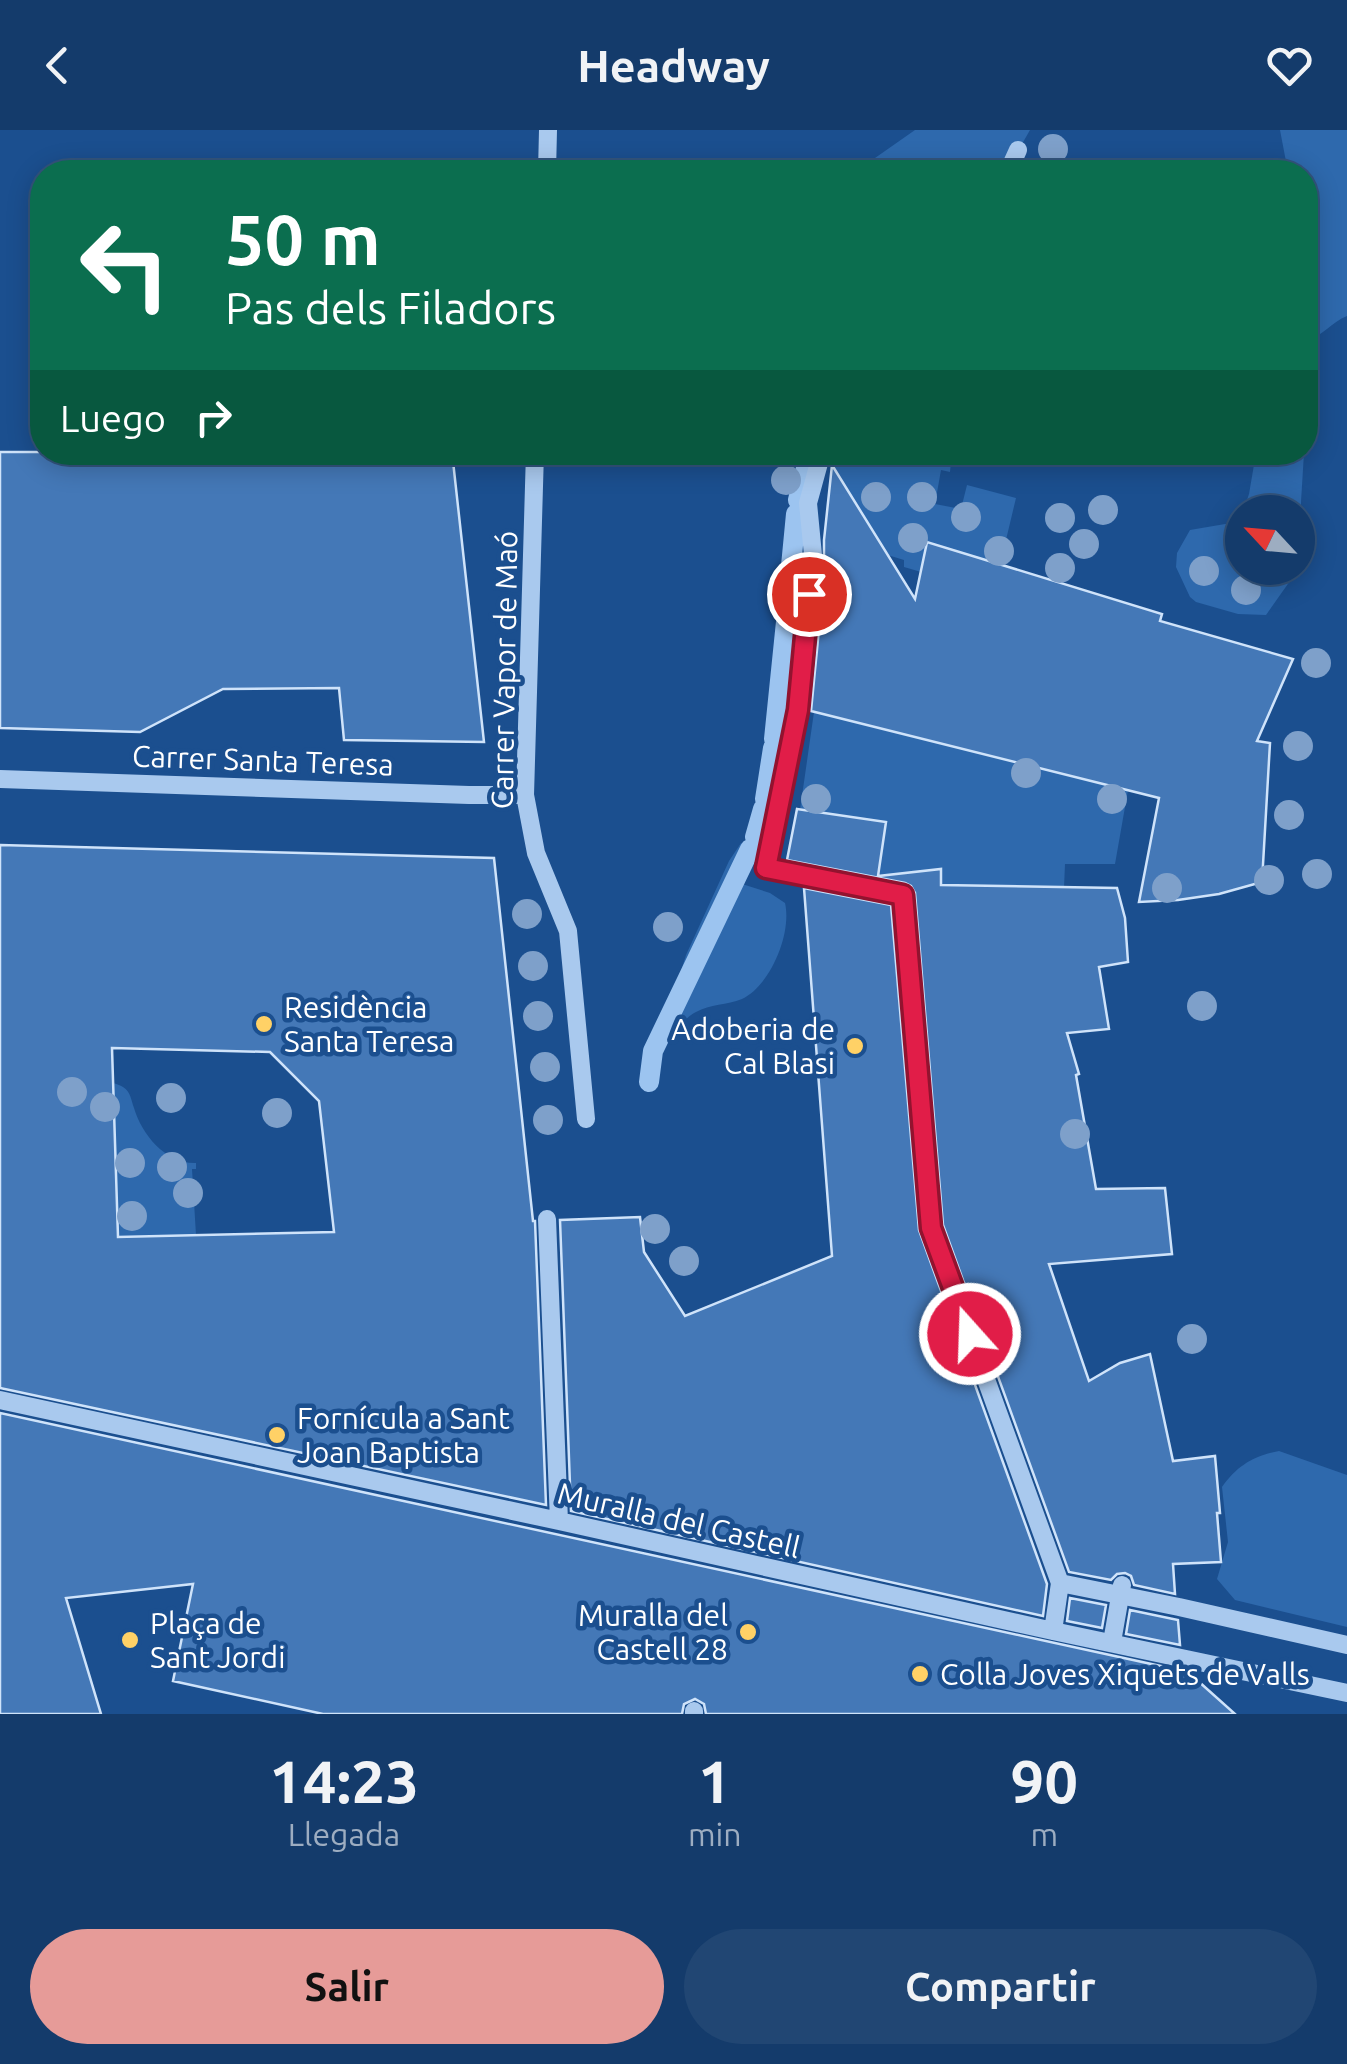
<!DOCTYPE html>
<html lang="es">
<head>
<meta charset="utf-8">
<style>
	:root { --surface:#143b6b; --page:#214673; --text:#f1f3f6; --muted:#9dadc1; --line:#33557e; --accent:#e69b98 }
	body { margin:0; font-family:Ubuntu,sans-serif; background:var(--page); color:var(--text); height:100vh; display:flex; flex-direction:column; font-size:38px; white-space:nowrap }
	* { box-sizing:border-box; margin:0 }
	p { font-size:32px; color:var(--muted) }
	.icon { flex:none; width:55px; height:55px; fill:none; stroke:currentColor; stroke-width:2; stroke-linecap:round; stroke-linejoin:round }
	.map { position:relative; height:1584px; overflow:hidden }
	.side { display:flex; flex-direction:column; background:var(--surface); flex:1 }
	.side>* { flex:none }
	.guide { position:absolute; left:30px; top:30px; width:1288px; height:305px; border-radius:40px; box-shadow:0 5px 25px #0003,0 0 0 2px var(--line); background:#0b6e4f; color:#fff; overflow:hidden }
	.needle { width:65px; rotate:296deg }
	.buttons { position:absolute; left:1225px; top:365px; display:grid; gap:20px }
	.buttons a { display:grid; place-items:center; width:90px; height:90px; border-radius:50%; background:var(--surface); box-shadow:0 5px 25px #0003,0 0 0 2px var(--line); font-size:50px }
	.pin { position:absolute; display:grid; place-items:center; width:85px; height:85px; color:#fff; margin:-42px; border:5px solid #fff; border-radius:50%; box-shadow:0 2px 10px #0007 }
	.me { position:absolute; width:110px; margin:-55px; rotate:340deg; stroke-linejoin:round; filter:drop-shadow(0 0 8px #0008) }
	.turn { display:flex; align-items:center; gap:35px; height:210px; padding:0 30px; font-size:45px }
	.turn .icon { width:130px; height:130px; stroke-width:2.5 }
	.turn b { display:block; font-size:70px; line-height:85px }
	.then { display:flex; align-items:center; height:95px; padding:0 30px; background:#0003; gap:20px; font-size:38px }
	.eta { display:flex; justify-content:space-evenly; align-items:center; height:170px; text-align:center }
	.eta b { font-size:60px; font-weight:700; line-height:70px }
	.button { display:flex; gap:20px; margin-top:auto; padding:20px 30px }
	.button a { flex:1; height:115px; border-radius:60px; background:var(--accent); color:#111; font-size:40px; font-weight:700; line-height:115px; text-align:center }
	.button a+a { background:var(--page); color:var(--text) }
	header { display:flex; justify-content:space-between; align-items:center; height:130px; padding:0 30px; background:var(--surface); font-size:45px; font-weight:700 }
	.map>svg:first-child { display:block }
	.green { fill:#2e69ad }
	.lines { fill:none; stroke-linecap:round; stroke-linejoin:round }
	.stream { stroke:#9cc4f0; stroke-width:20 }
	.building { fill:#4478b7; stroke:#cfe3fa; stroke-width:2.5; fill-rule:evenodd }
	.minor { stroke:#a9c9ee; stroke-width:18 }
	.tree { fill:#7ea0ca }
	.route-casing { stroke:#92132f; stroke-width:25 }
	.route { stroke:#e11d48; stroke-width:18 }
	.poi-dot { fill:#ffd166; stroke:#1b4f8f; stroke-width:4 }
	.labels { text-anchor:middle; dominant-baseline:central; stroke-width:9; stroke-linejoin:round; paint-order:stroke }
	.street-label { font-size:30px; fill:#fff; stroke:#1b4f8f }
	.poi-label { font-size:30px; fill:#fff; stroke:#1b4f8f; text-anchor:start }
</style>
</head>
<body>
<header><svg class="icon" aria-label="back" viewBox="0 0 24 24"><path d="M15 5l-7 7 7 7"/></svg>Headway<svg class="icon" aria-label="heart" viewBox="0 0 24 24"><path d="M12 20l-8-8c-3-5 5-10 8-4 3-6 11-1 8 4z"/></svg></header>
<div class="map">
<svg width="1347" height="1584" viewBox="0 0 1347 1584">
	<rect width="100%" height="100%" fill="#1b4f8f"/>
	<path class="green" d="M915,0H1030L1018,21L1002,42H855Z
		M1280,0H1347V186C1332,192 1322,206 1307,211L1305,216V42H1288Z
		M838,323H952L950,342L941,340L935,374L961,379L967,355L1016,368L1000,435L976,458L904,437V430L868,419L840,369L844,355L832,342Z
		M1256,323H1304L1301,372L1302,434L1266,485L1238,484L1196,472L1190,467L1176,437L1177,423L1190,400L1231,393L1242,384V438H1298V382H1243L1249,364Z
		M814,582L1128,660L1115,734H1065L1064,758L941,755L878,746L800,680Z
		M741,713L747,714L739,753L770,763L785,773C792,803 771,855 742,869C727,875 710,874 696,882C686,887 682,896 670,899L665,895L664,886L673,867L686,825L729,731Z
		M76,948C90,950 112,950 123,957C131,962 131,970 134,978C142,1005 166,1034 196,1033V1039H192L196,1105L118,1108Z
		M1279,1321L1347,1345V1497L1235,1470L1217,1449L1228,1412L1222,1357C1237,1336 1253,1326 1279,1321Z"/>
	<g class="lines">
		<path class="stream" d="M798,370L810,322
			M791,436L796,384
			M774,609L791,443
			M765,669L773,618
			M755,707L763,679
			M649,952L653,921L750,719"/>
	</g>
	<path class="building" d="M0,322H452L484,612L344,610L339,558L223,559L140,602L0,598Z
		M832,335L915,469L927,412L1162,484L1160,491L1293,529L1257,611L1270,613L1262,752L1219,764L1178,770L1139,772L1159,668L811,581L824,448V410Z
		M797,679L886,692L878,746L941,739V755L1117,758L1125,788L1128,832L1099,837L1109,899L1067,903L1079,944L1076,945L1096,1059L1165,1058L1172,1124L1049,1134L1089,1251L1120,1233L1150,1224L1173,1331L1215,1326L1220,1383H1217L1221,1432L1173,1434L1175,1464L1134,1455L1131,1446L1125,1443L1117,1444L1111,1450L1069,1442L943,1095L915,763L911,756L905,753L787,730Z
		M0,715L494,728L533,1091H535L546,1375L0,1258ZM112,918L270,922L319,971L334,1102L118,1107Z
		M804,758L891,775L919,1100L1047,1454L1043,1486L571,1381L560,1090L640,1087L644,1122L685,1186L832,1126Z
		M0,1283L1188,1542L1235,1584H706L704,1574L695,1569L684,1574L682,1584H323L173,1551L193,1454L66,1468L101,1584H0Z
		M1070,1468L1106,1475L1102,1498L1067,1491Z
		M1130,1480L1178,1490L1180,1515L1126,1504Z"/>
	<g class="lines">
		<path class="minor" d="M547,42L548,0
			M1008,42L1018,20
			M535,322L525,665L536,723L568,801L586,989
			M822,322L808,373L813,425L798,580L765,738L903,765L931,1098L1060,1453L1053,1501
			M0,649L469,665H525
			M547,1089L559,1391
			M0,1270L559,1391L1053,1501L1347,1563
			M1060,1453L1179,1477L1347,1515
			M1112,1512L1122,1455
			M694,1581V1584"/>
	</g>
	<g class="tree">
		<circle cx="1053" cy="19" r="15"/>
		<circle cx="786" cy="350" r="15"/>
		<circle cx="876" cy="367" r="15"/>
		<circle cx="922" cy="367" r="15"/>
		<circle cx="1103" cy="380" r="15"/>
		<circle cx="966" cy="387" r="15"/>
		<circle cx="1060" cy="388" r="15"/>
		<circle cx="913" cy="408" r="15"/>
		<circle cx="1084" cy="414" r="15"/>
		<circle cx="999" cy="421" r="15"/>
		<circle cx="1060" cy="438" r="15"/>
		<circle cx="1204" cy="441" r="15"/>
		<circle cx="1246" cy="460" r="15"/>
		<circle cx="1316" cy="533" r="15"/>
		<circle cx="1298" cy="616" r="15"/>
		<circle cx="1026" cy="643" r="15"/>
		<circle cx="816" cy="669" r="15"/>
		<circle cx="1112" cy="669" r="15"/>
		<circle cx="1289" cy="685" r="15"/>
		<circle cx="1317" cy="744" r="15"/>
		<circle cx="1269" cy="750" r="15"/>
		<circle cx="1167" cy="758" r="15"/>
		<circle cx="527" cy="784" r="15"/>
		<circle cx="668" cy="797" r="15"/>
		<circle cx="533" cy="836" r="15"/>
		<circle cx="1202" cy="876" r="15"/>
		<circle cx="538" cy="886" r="15"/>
		<circle cx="545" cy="937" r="15"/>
		<circle cx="72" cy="962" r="15"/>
		<circle cx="171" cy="968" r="15"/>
		<circle cx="105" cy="977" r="15"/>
		<circle cx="277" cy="983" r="15"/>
		<circle cx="548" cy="990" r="15"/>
		<circle cx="1075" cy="1004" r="15"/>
		<circle cx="130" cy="1033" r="15"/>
		<circle cx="172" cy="1037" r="15"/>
		<circle cx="188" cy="1063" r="15"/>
		<circle cx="132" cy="1086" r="15"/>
		<circle cx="655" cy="1099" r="15"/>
		<circle cx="684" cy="1131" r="15"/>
		<circle cx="1192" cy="1209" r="15"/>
	</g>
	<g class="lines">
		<defs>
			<path id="route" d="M809,464L798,580L766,738L903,765L931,1098L970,1204"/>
		</defs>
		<use href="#route" class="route-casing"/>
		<use href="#route" class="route"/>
	</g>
	<g class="poi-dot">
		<circle cx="264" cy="894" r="10"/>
		<circle cx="855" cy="916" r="10"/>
		<circle cx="277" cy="1305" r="10"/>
		<circle cx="748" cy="1502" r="10"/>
		<circle cx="130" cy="1510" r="10"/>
		<circle cx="920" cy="1544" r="10"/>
	</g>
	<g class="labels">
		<g class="street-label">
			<text transform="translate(504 540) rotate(-89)">Carrer Vapor de Maó</text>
			<text transform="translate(263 630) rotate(2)">Carrer Santa Teresa</text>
			<text transform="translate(679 1390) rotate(13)">Muralla del Castell</text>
		</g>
		<g class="poi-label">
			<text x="284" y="877">Residència<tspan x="284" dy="34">Santa Teresa</tspan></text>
			<text x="835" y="899" text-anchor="end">Adoberia de<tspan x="835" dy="34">Cal Blasi</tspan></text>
			<text x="297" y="1288">Fornícula a Sant<tspan x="297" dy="34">Joan Baptista</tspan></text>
			<text x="728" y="1485" text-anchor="end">Muralla del<tspan x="728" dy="34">Castell 28</tspan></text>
			<text x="150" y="1493">Plaça de<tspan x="150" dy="34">Sant Jordi</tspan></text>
			<text x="940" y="1544">Colla Joves Xiquets de Valls</text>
		</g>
	</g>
</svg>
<div class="buttons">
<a><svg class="needle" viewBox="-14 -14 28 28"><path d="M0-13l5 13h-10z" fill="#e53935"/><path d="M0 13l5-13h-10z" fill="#9dadc1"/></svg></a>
</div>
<div class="pin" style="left:809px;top:464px;background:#d93025"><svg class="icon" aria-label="arrive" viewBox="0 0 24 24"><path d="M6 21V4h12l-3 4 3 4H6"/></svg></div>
<svg class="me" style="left:970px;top:1204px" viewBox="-20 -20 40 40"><circle r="17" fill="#e11d48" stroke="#fff" stroke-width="3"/><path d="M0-11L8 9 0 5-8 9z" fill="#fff"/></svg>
<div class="guide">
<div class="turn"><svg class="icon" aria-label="left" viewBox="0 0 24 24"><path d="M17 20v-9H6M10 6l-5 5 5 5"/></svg><div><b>50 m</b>Pas dels Filadors</div></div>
<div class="then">Luego<svg class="icon" aria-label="right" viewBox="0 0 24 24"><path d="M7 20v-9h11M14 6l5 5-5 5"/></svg></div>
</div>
</div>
<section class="side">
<div class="eta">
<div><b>14:23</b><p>Llegada</p></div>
<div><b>1</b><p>min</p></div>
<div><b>90</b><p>m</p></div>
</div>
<div class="button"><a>Salir</a><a>Compartir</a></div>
</section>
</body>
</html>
